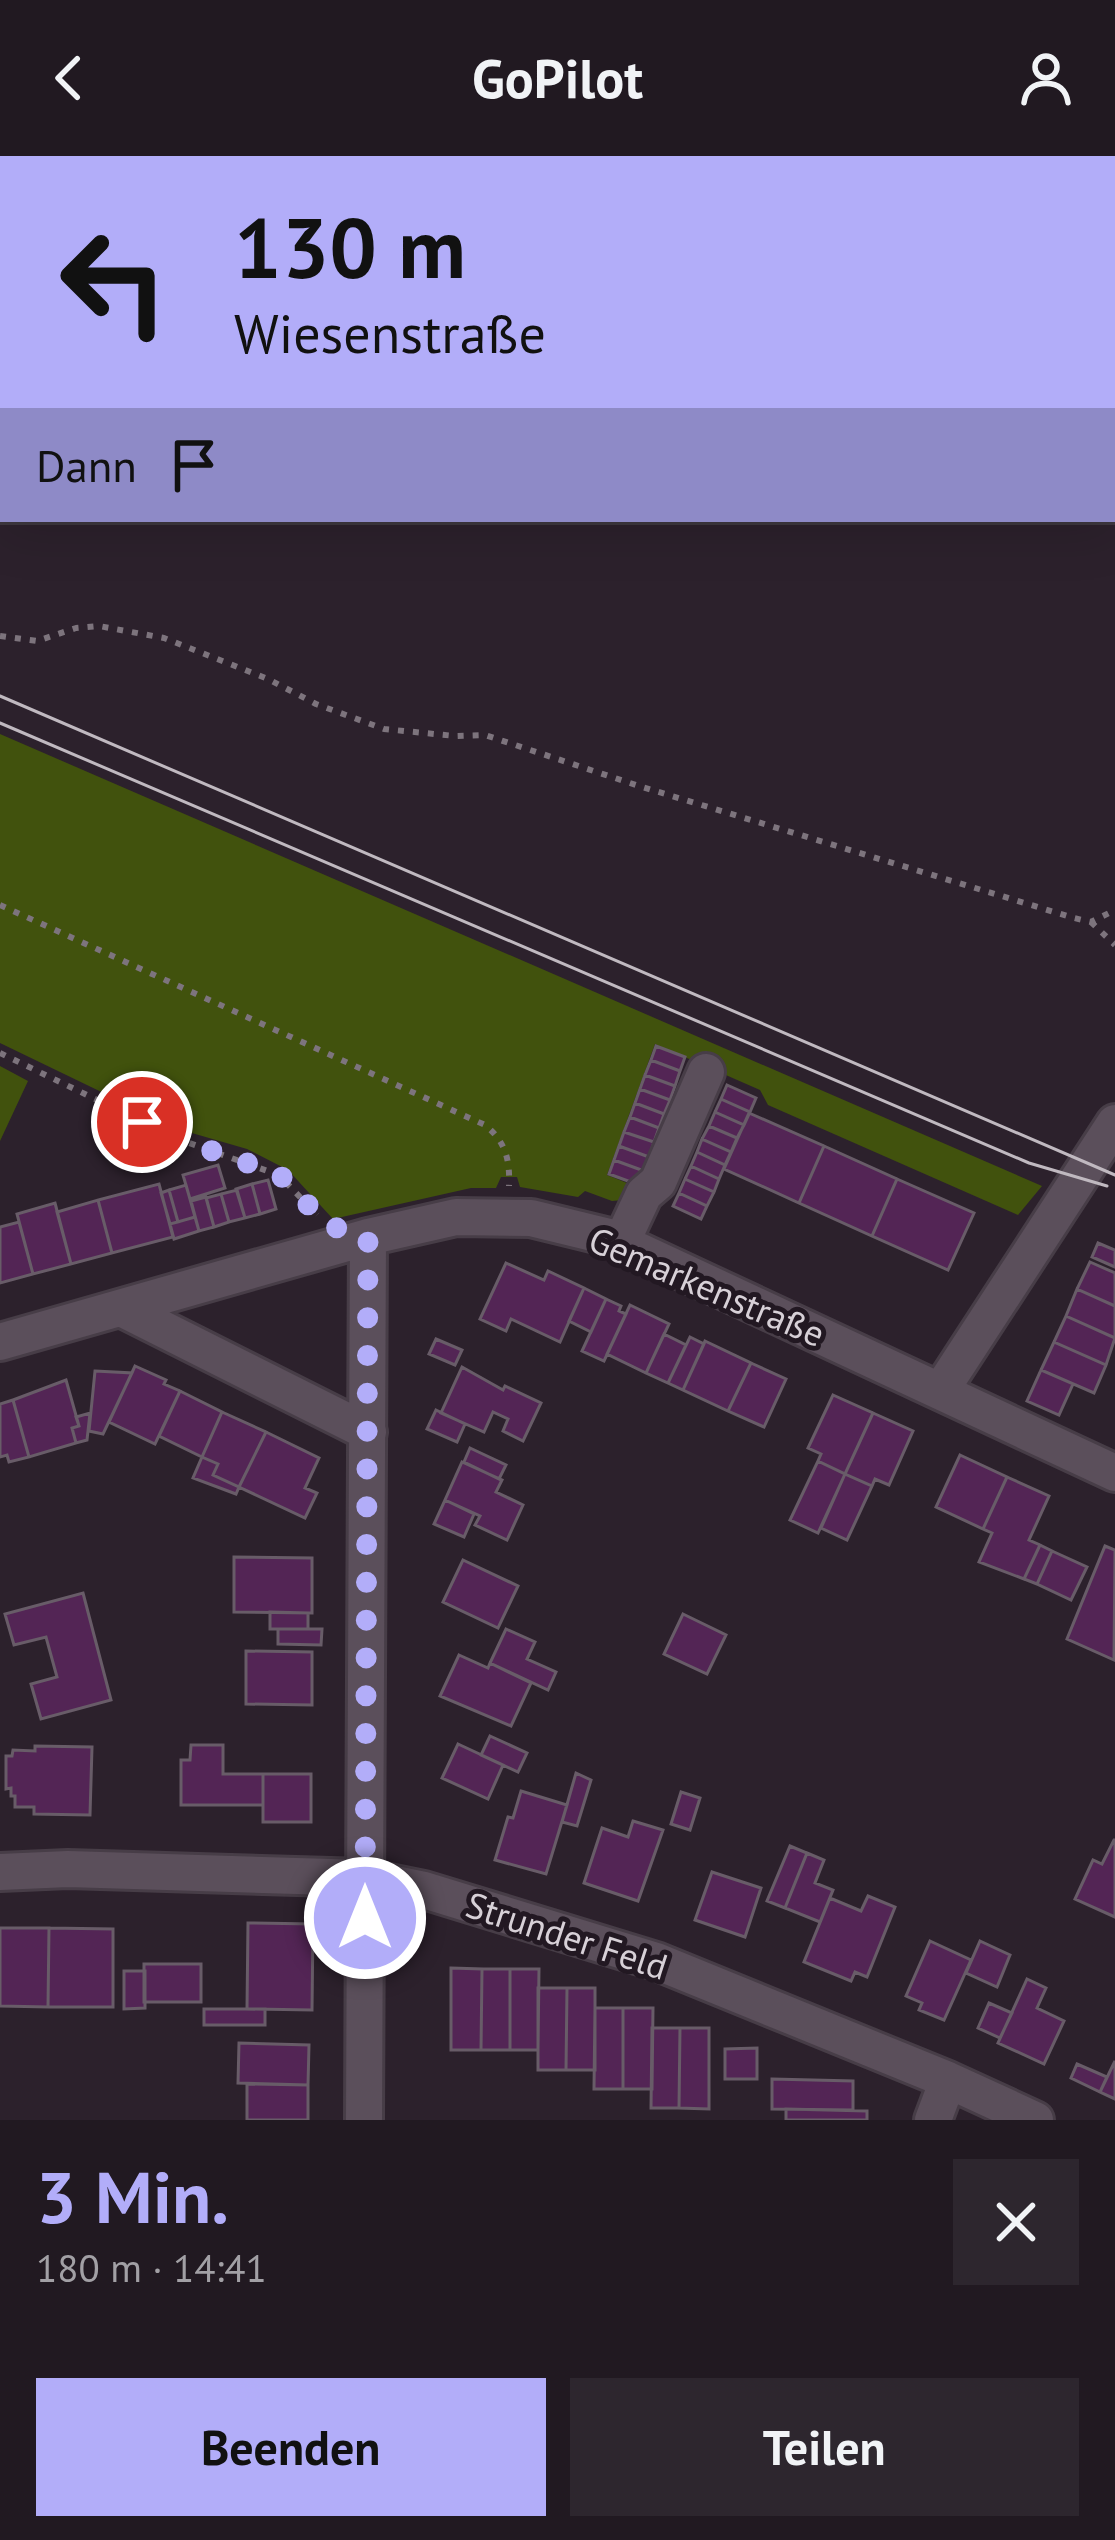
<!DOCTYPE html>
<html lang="de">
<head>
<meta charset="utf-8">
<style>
	:root { --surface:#211921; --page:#2d262e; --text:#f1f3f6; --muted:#a2a0a5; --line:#3e383f; --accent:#b2adf9 }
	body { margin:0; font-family:"PT Sans",sans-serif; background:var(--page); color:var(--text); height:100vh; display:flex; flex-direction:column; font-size:45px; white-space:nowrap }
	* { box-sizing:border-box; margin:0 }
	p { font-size:39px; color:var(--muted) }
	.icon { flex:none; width:66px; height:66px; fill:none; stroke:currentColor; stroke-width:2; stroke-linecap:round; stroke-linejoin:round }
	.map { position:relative; height:1964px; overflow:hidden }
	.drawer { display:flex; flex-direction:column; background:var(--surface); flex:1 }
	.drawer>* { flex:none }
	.banner { position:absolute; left:0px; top:0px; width:1116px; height:366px; box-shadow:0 12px 48px #0002,0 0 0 3px var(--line); background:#b2adf9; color:#111; overflow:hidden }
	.pin { position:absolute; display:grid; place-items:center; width:102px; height:102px; color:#fff; margin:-51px; border:6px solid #fff; border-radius:50%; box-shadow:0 3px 12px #0007 }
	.me { position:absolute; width:132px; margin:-66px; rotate:0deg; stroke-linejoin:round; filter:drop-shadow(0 0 9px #0008) }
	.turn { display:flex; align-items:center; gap:42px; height:252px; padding:0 36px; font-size:54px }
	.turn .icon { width:156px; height:156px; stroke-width:2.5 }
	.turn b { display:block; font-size:84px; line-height:102px }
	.then { display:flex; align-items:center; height:114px; padding:0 36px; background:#0003; gap:24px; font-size:45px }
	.round { display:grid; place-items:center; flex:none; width:126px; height:126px; border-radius:0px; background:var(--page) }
	.summary { display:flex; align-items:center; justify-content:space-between; height:204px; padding:0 36px }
	h1 { font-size:72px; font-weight:700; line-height:90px; color:var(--accent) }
	.cta { display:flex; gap:24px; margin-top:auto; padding:24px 36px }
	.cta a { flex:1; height:138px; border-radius:0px; background:var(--accent); color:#111; font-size:48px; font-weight:700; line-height:138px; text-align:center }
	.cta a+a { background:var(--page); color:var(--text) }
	header { display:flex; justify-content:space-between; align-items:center; height:156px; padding:0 36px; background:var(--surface); font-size:54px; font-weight:700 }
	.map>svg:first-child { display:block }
	.green { fill:#41520d }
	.building { fill:#532555; stroke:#685c68; stroke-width:3 }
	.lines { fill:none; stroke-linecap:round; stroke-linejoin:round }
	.minor-casing { stroke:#473d47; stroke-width:42 }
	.path { stroke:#7d747d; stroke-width:6; stroke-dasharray:6 9; stroke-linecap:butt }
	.minor { stroke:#5b4f5b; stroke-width:36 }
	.tram { stroke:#c0b9c0; stroke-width:3 }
	.route { stroke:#b2adf9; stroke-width:21; stroke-dasharray:0 37.8 }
	.labels { text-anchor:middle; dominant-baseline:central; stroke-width:10; stroke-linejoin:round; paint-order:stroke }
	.street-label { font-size:36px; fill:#d7d0d7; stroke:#221822 }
</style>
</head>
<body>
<header><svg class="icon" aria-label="back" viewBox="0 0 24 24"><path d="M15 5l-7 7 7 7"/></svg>GoPilot<svg class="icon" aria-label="person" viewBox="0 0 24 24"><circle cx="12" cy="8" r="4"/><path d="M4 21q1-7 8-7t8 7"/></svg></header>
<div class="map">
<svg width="1115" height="1964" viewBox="0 0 1115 1964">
	<rect width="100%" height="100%" fill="#2c212c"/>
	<path class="green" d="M0,578L1042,1030L1018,1059L768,949L760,934L655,888L607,1019L637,1031L633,1043L612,1045L585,1035L578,1041L520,1031L517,1021H501L496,1032H471L333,1063L288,1014L247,993L178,973L0,887Z
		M0,910L28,925L0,985Z"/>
	<path class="building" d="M656,890L685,901L680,915L651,904Z
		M651,904L680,915L675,930L645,919Z
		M645,919L675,930L670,944L640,933Z
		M727,929L756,942L750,956L721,943Z
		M640,933L670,944L664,958L635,947Z
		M721,943L750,956L744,969L715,956Z
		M635,947L664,958L659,972L630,961Z
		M715,956L744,969L737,982L709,970Z
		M749,957L824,990L799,1047L724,1013Z
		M630,961L659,972L654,986L624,976Z
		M709,970L737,982L731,996L702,983Z
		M624,976L654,986L649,1001L619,990Z
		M702,983L731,996L725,1009L697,996Z
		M619,990L649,1001L644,1015L614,1004Z
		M824,990L897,1023L872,1080L799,1047Z
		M697,996L725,1009L719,1023L691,1010Z
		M614,1004L644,1015L639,1029L609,1018Z
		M218,1009L225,1032L190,1043L183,1019Z
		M691,1010L719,1023L714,1036L685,1023Z
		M685,1023L714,1036L707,1050L679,1037Z
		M897,1023L974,1057L948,1114L872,1080Z
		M268,1024L276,1053L260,1058L252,1028Z
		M159,1028L173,1081L112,1097L98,1044Z
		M252,1028L260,1058L245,1062L236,1033Z
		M186,1029L195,1061L178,1066L169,1034Z
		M169,1034L178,1066L170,1068L161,1037Z
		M237,1034L245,1062L229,1066L221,1038Z
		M679,1037L707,1050L701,1063L673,1050Z
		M221,1038L229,1066L214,1071L206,1042Z
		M206,1041L214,1071L199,1075L191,1045Z
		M98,1044L112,1097L71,1108L57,1056Z
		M55,1047L71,1108L33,1118L17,1058Z
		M195,1061L199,1075L174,1083L170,1068Z
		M19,1066L33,1118L0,1127V1071Z
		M1098,1087L1115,1094V1111L1092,1101Z
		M1090,1106L1115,1117V1150L1077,1133Z
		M506,1107L544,1124L548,1115L584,1132L560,1186L511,1163L506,1175L480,1163Z
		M584,1132L606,1143L591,1176L569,1165Z
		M1077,1133L1115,1150V1182L1066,1160Z
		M606,1143L621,1150L619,1155L626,1158L604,1205L582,1195Z
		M630,1149L669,1168L646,1217L607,1198Z
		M1066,1160L1115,1182L1106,1209L1054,1186Z
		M664,1178L686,1189L668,1227L646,1217Z
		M690,1181L704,1188L683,1234L668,1227Z
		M436,1183L462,1194L455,1209L429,1198Z
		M705,1185L751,1207L728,1255L683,1234Z
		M1054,1186L1106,1209L1094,1237L1041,1214Z
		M751,1207L786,1223L764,1271L728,1255Z
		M135,1210L166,1224L164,1228L180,1235L155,1288L109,1266Z
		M462,1211L503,1234L505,1230L541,1247L523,1285L503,1275L508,1263L493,1256L484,1276L441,1257Z
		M1041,1214L1073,1228L1059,1259L1027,1245Z
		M95,1215L132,1217L103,1278L89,1275Z
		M66,1224L79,1270L72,1272L76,1287L29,1301L13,1244Z
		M180,1235L222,1256L202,1301L159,1280Z
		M833,1239L873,1257L845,1318L818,1305L821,1298L808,1292Z
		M13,1244L29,1301L9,1306L7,1299L0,1301V1248Z
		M436,1254L465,1268L457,1286L427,1273Z
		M222,1256L266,1276L239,1331L213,1319L218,1308L202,1301Z
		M90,1257L87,1284L76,1287L72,1272L79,1270L76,1261Z
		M873,1257L913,1275L889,1329L875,1323L872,1330L845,1318Z
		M266,1276L319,1302L305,1332L317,1337L305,1362L239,1331Z
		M470,1292L506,1309L499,1323L464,1306Z
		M960,1299L1007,1321L983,1373L936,1351Z
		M202,1301L218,1308L213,1319L239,1331L236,1338L193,1322Z
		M818,1305L845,1318L818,1377L790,1364Z
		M462,1306L502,1324L496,1336L523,1349L507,1384L475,1369L480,1360L445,1344Z
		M845,1318L872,1330L847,1384L821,1372Z
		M1007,1321L1049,1340L1029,1384L1040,1389L1024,1423L979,1406L992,1377L983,1373Z
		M445,1344L474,1358L464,1381L434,1368Z
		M1040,1389L1052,1395L1037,1428L1024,1423Z
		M1105,1390L1115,1394L1114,1504L1067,1483Z
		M1052,1395L1087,1411L1071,1444L1037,1428Z
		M234,1401L312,1402V1457L234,1456Z
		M463,1404L518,1430L498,1472L443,1446Z
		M83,1437L111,1544L41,1563L31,1528L57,1521L46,1481L14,1489L5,1458Z
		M270,1456L308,1457V1473H270Z
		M683,1458L726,1479L707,1518L664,1498Z
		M278,1473H322L321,1489L278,1488Z
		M506,1473L535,1486L527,1503L556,1516L548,1534L490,1507Z
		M246,1495L312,1496V1549L246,1548Z
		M459,1499L488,1512L490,1507L531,1527L511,1570L440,1540Z
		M490,1580L527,1597L518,1616L481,1599Z
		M458,1588L503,1609L488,1643L442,1622Z
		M191,1589H223V1618H263V1649H181V1604H190Z
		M35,1590L92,1591L90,1659L34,1658V1651H15V1640H11V1632L6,1633V1600H12L13,1594L35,1595Z
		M576,1617L591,1624L577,1670L562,1666Z
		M263,1618H311V1666H263Z
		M521,1635L567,1649L546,1718L495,1704L508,1661L513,1662Z
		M681,1636L700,1642L690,1674L671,1668Z
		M633,1665L663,1674L638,1745L584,1727L602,1672L628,1681Z
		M1114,1684H1115V1761L1075,1743L1093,1704L1102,1708Z
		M790,1690L807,1697L785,1752L767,1745Z
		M807,1697L824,1704L815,1727L833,1734L820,1766L785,1752Z
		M712,1716L761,1732L745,1781L695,1764Z
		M868,1740L895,1751L867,1821L855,1816L851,1825L804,1806L830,1742L861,1755Z
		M248,1767L313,1768L312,1854L247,1853Z
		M0,1772H49L48,1851L0,1850Z
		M49,1772L113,1773V1851H48Z
		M930,1785L971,1804L944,1864L919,1854L922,1847L906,1840Z
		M980,1785L1010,1799L997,1831L966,1817Z
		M144,1808H201V1846H144Z
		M451,1812L482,1813L481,1894H451Z
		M482,1813H510V1894H481Z
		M510,1813H539L538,1894H510Z
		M124,1815H145V1852L124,1853Z
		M1027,1823L1046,1832L1037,1852L1064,1865L1044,1908L998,1887Z
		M538,1832H567L566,1914H538Z
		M567,1832H595V1914H566Z
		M989,1847L1012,1857L1000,1882L978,1872Z
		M595,1852H623V1933H594Z
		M623,1852H653L652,1933H623Z
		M204,1853H265V1869H204Z
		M652,1872H680L679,1952H651Z
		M680,1872H709V1953L679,1952Z
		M239,1887L309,1889L308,1929L238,1927Z
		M757,1892V1923H725V1893Z
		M1115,1905V1943L1100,1936Z
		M1077,1908L1107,1921L1100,1936L1071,1922Z
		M772,1923L853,1925V1954L772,1953Z
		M247,1928L308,1929V1964H247Z
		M786,1953L867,1955V1964H786Z"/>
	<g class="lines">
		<defs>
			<path id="minor" d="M621,1087L644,1038L658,1026L706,916
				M121,1152L368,1276
				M0,1186L368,1081L456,1061L531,1062L609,1081L1115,1317
				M941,1234L1115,967
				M0,1716L68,1713L365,1722L424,1734L656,1805L948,1924L1035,1964
				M364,1964L368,1081
				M933,1964L948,1924"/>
		</defs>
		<use href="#minor" class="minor-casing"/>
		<path class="path" d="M0,480L37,485L76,472L99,470L164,482L268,523L316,548L384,573L455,580L485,579L639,630L1074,762L1091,766L1115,754
			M0,749L485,969C506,986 510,1004 509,1030
			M1091,766L1115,789
			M0,897L178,983L279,1019L317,1059"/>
		<use href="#minor" class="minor"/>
		<path class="tram" d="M0,540L1115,1019
			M0,567L1029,1007L1107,1030"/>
	</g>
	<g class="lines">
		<path class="route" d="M142,966L178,983L279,1018L327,1069L368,1081L365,1762"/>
	</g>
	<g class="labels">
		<g class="street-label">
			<text transform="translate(707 1130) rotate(23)">Gemarkenstraße</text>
			<text transform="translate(567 1779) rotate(18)">Strunder Feld</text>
		</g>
	</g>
</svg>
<div class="pin" style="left:142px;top:966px;background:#d93025"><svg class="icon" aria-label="arrive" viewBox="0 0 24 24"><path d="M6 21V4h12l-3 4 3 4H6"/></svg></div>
<svg class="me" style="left:365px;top:1762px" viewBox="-20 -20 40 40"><circle r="17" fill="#b2adf9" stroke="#fff" stroke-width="3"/><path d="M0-11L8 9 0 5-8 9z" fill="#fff"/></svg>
<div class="banner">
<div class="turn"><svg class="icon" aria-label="left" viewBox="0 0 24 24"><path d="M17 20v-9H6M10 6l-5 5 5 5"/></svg><div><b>130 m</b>Wiesenstraße</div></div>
<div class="then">Dann<svg class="icon" aria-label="arrive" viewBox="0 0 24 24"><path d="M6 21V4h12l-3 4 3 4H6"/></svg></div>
</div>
</div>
<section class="drawer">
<div class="summary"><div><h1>3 Min.</h1><p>180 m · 14:41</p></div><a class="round"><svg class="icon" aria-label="close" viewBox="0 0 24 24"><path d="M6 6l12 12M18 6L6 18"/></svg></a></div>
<div class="cta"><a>Beenden</a><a>Teilen</a></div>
</section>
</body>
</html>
